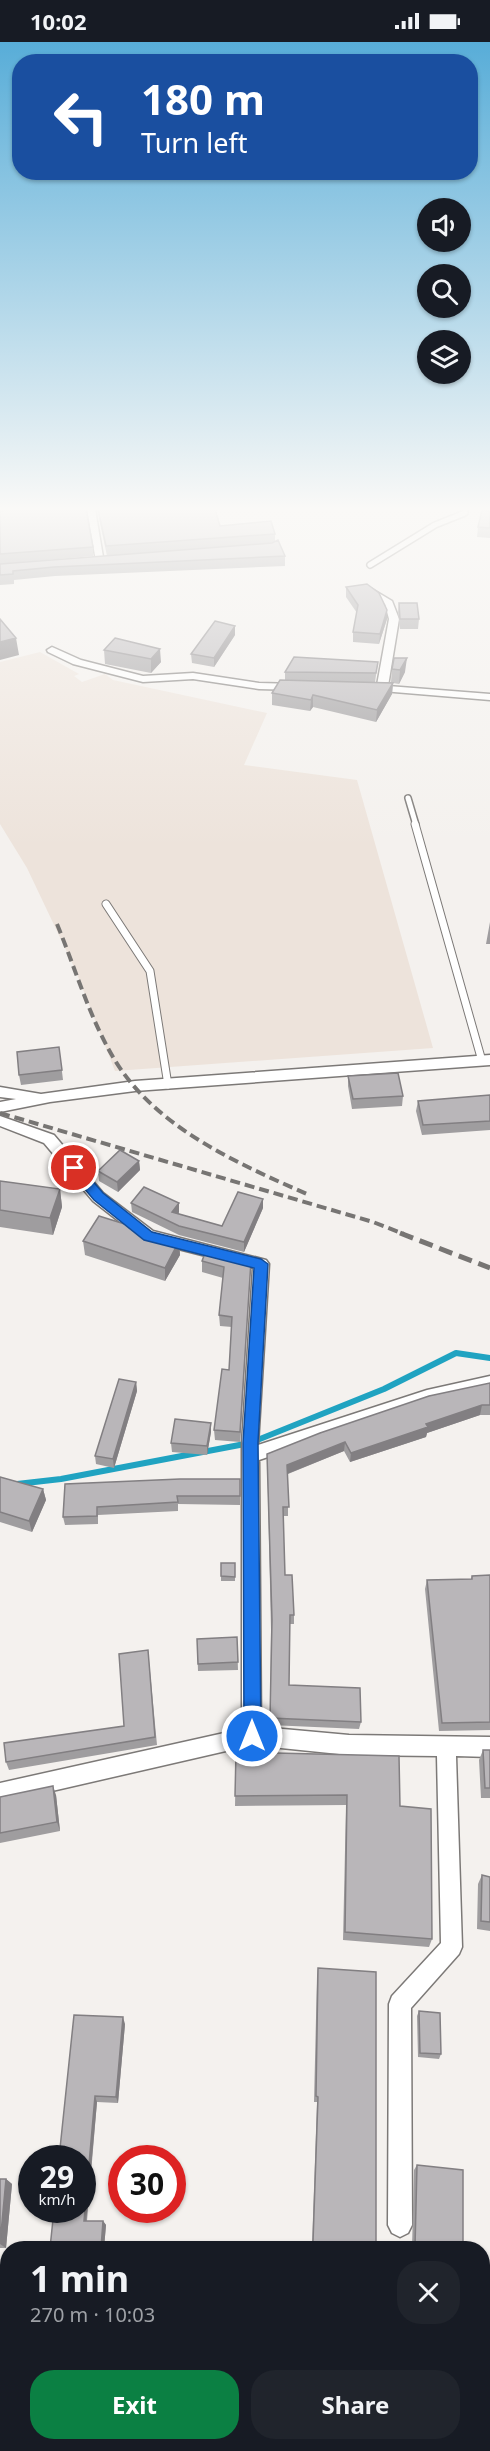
<!DOCTYPE html>
<html lang="en">
<head>
<meta charset="utf-8">
<style>
	:root { --surface:#171b24; --page:#20242c; --text:#f1f3f6; --muted:#9ea1a6; --accent:#0b8043 }
	body { margin:0; font-family:"Noto Sans",sans-serif; background:var(--page); color:var(--text); height:100vh; display:flex; flex-direction:column; font-size:22px; white-space:nowrap }
	* { box-sizing:border-box; margin:0 }
	p { font-size:20px; color:var(--muted) }
	.icon { flex:none; width:33px; height:33px; fill:none; stroke:currentColor; stroke-width:2; stroke-linecap:round; stroke-linejoin:round }
	.map { position:relative; flex:1; overflow:hidden }
	.panel { position:absolute; left:0px; top:2199px; width:490px; height:210px; display:flex; flex-direction:column; background:var(--surface); border-radius:24px 24px 0 0; box-shadow:0 2px 4px #0004 }
	.panel>* { flex:none }
	.banner { position:absolute; left:12px; top:12px; width:466px; height:126px; border-radius:24px; box-shadow:0 2px 4px #0004; background:#1a4fa0; color:#fff; overflow:hidden }
	.buttons { position:absolute; left:417px; top:156px; display:grid; gap:12px }
	.buttons a { display:grid; place-items:center; width:54px; height:54px; border-radius:50%; background:var(--surface); box-shadow:0 2px 4px #0004; font-size:30px }
	.speed { position:absolute; left:18px; top:2103px; display:flex; gap:12px; font-size:30px; font-weight:700; text-align:center }
	.speed>* { display:grid; place-content:center; width:78px; height:78px; border-radius:50%; background:var(--surface); box-shadow:0 2px 4px #0004; line-height:1 }
	.speed small { font-size:15px; font-weight:400 }
	.speed .limit { border:9px solid #d22; background:#fff; color:#111 }
	.pin { position:absolute; display:grid; place-items:center; width:51px; height:51px; color:#fff; margin:-26px; border:3px solid #fff; border-radius:50%; box-shadow:0 2px 6px #0007 }
	.me { position:absolute; width:66px; margin:-33px; rotate:0deg; stroke-linejoin:round; filter:drop-shadow(0 0 4px #0008) }
	.turn { display:flex; align-items:center; gap:21px; height:126px; padding:0 30px; font-size:27px }
	.turn .icon { width:78px; height:78px; stroke-width:2.5 }
	.turn b { display:block; font-size:42px; line-height:51px }
	.round { display:grid; place-items:center; flex:none; width:63px; height:63px; border-radius:24px; background:var(--page) }
	.headline { display:flex; align-items:center; justify-content:space-between; height:102px; padding:0 30px }
	h1 { font-size:36px; font-weight:700; line-height:45px }
	.action { display:flex; gap:12px; margin-top:auto; padding:12px 30px }
	.action a { flex:1; height:69px; border-radius:24px; background:var(--accent); color:#fff; font-size:24px; font-weight:700; line-height:69px; text-align:center }
	.action a+a { background:var(--page); color:var(--text) }
	.status { display:flex; justify-content:space-between; align-items:center; height:42px; padding:0 30px; background:var(--surface); direction:ltr }
	.status svg { height:16px; fill:currentColor }
	.map>svg:first-child { display:block }
	.built { fill:#ede3db }
	.lines { fill:none; stroke-linecap:round; stroke-linejoin:round }
	.stream { stroke:#20a3c1; stroke-width:6 }
	.service-far1-casing { stroke:#7c7977; stroke-width:8 }
	.service-casing { stroke:#7c7977; stroke-width:9 }
	.minor-casing { stroke:#7c7977; stroke-width:3 }
	.service-far1 { stroke:#fff; stroke-width:5 }
	.service { stroke:#fff; stroke-width:7 }
	.minor { fill:#fff; fill-rule:evenodd }
	.rail-far1 { stroke:#777573; stroke-width:4; stroke-dasharray:10 5; stroke-linecap:butt }
	.rail { stroke:#777573; stroke-width:5; stroke-dasharray:14 7; stroke-linecap:butt }
	.wall { fill:#9f9d9f }
	.shaded-wall { fill:#827f82 }
	.building { fill:#b9b6b9; stroke:#827f82; stroke-width:1.5 }
	.route { fill:#1a73e8; stroke:#114b97; stroke-width:1.5 }
</style>
</head>
<body>
<div class="status"><b>10:02</b><svg viewBox="0 0 49 12"><path d="M0 12V9h3v3zM5 12V6h3v6zM10 12V3h3v9zM15 12V0h3v12zM26 1h20v11H26zM47 4h2v5h-2z"/></svg></div>
<div class="map">
<svg width="490" height="2409" viewBox="0 0 490 2409">
	<rect width="100%" height="100%" fill="#f4f1ee"/>
	<path class="built" d="M40,610L79,632L74,634L82,640L105,632L113,638L267,671L244,723L357,738L433,1006L115,1029L75,927L27,826L0,782V620Z"/>
	<g class="lines">
		<path class="stream" d="M17,1442L61,1437L250,1401L384,1347L456,1311L490,1316"/>
		<defs>
			<path id="service-far1" d="M370,523L435,483L465,471V467
				M408,756L416,783"/>
			<path id="service" d="M415,782L482,1019
				M106,862L150,929L168,1043"/>
			<path id="minor" d="M87,467H95L104,521L96,519Z
				M372,547L392,559L399,577L388,644L490,652V658L370,648V644L377,643L389,577L385,562L367,550Z
				M52,605L81,618L143,634L193,631L259,641L296,642L301,645L296,648L259,647L193,637L143,640L73,622L48,610L47,608Z
				M490,1013V1023L135,1049L50,1060L0,1070V1060L16,1057L0,1055V1045L41,1052L135,1039Z
				M0,1074L54,1093L103,1151L153,1189L266,1218L269,1222L258,1403L427,1348L490,1334V1348L427,1362L259,1418L261,1685L349,1693L490,1695V1715L456,1714L462,1905L459,1912L411,1966L412,2183L408,2191L400,2195L392,2191L388,2183L389,1962L392,1954L441,1901L437,1714L349,1713L252,1703L0,1761V1741L242,1687V1401L253,1226L143,1198L93,1159L44,1101L0,1084Z
				M0,2224H8V2248H0Z"/>
		</defs>
		<use href="#service-far1" class="service-far1-casing"/>
		<use href="#service" class="service-casing"/>
		<use href="#minor" class="minor-casing"/>
		<use href="#service-far1" class="service-far1"/>
		<use href="#service" class="service"/>
		<use href="#minor" class="minor"/>
		<path class="rail-far1" d="M57,882C76,928 90,978 116,1020C158,1087 239,1122 309,1153
			M0,1071L373,1180L404,1192"/>
		<path class="rail" d="M400,1191L490,1226"/>
	</g>
	<path class="wall" d="M97,467H215L220,484L275,492V499L285,514V524L55,534L14,538V542L0,543V522L107,514Z
		M0,469L93,505V514L0,522Z
		M490,469V496L477,495L478,485Z
		M346,545L387,577L379,602L353,600V590L357,571L346,555Z
		M399,561L419,577L418,587H400L398,570Z
		M235,593L214,625L192,621L191,612Z
		M115,596L161,620L151,631L105,622L104,608Z
		M394,616L405,630L399,642L393,641L392,652L376,680L313,665L310,669L272,663V651L285,638V630L378,620L375,640H391L392,627Z
		M490,880V902H486Z
		M59,1005L63,1038L21,1043L19,1033Z
		M348,1034L403,1054L402,1064L352,1067L348,1044Z
		M490,1053V1088L422,1093L416,1069L418,1059Z
		M139,1119L140,1128L118,1150L99,1139L98,1129Z
		M0,1139L60,1147L62,1165L53,1193L0,1185Z
		M131,1161H179V1172L222,1184L263,1166L244,1210L179,1193L132,1170Z
		M83,1199H179L180,1213L165,1239L85,1213Z
		M202,1219H251L240,1400L215,1398L214,1388L229,1328L232,1285L220,1284L219,1273L223,1236L202,1230Z
		M136,1340L137,1349L114,1426L96,1422L95,1414Z
		M490,1341V1373H480L427,1391L426,1395L350,1420L344,1409L288,1432V1474H283L285,1533L294,1573V1582H290L289,1643L361,1680L359,1687L270,1683L271,1587L267,1412Z
		M211,1381V1390L207,1413L172,1410L171,1401Z
		M0,1435L43,1447L46,1458L32,1490L0,1480Z
		M240,1437V1463L178,1462V1469L98,1473V1482L65,1483L63,1475L65,1442Z
		M221,1521H235V1539H221Z
		M490,1533V1688L439,1689L425,1547L427,1538L471,1537L472,1534Z
		M237,1595L238,1628L198,1629L197,1597Z
		M148,1608L157,1703L9,1728L6,1720L124,1684Z
		M483,1708H490V1756H481L479,1718Z
		M236,1710L400,1764L432,1897L429,1905L343,1898L346,1763L235,1764Z
		M56,1753L60,1789L0,1801V1755Z
		M482,1833L490,1835V1889L477,1887L478,1842Z
		M318,1926L376,2205L375,2206H352L312,2203L317,2060H314L317,1934Z
		M419,1969L441,2012L439,2017L418,2015L417,1974Z
		M125,1982L118,2061L97,2060L87,2179H103L106,2183L104,2206H50L59,2116Z
		M417,2123L463,2206H412L414,2128Z
		M0,2137H6L12,2142L6,2206H0Z"/>
	<path class="shaded-wall" d="M387,568V577L379,602L380,592Z
		M235,584V593L214,625V616Z
		M16,596L19,613L0,618V600Z
		M160,607L161,620L151,631V617Z
		M407,616L405,630L399,642L400,628Z
		M393,641L392,652L376,680L377,668Z
		M313,653V665L310,669L311,658Z
		M139,1119L140,1128L118,1150L117,1140Z
		M60,1147L62,1165L53,1193L50,1176Z
		M263,1157V1166L244,1210V1200Z
		M179,1161V1170L172,1179V1170Z
		M179,1199L180,1213L165,1239V1226Z
		M251,1219L250,1230L240,1400V1390Z
		M136,1340L137,1349L114,1426L113,1417Z
		M482,1363L480,1373L427,1391L426,1395L350,1420L351,1411L426,1382Z
		M211,1381V1390L207,1413V1404Z
		M345,1400L344,1409L287,1432V1423Z
		M43,1447L46,1458L32,1490L29,1479Z
		M53,1744L56,1753L60,1789L57,1780Z
		M123,1975L125,1982L118,2061L116,2055Z
		M95,2054L97,2060L86,2182L84,2179Z
		M6,2137L12,2142L6,2206L0,2202Z
		M103,2179L106,2183L104,2206H101Z"/>
	<path class="building" d="M16,467H86L93,505L0,512V469Z
		M98,467H215L220,484L271,479L275,492L106,504Z
		M482,468L490,469V486L478,485Z
		M278,498L285,514L54,525L13,529V532L0,533V522L272,501Z
		M367,542L379,551L387,568L380,592L353,590L358,563L346,545Z
		M399,561H417L419,577H400Z
		M0,577L16,596L0,600Z
		M215,579L235,584L214,616L191,612Z
		M115,596L160,607L151,617L104,608Z
		M294,615L378,620L376,631L285,630Z
		M394,616H407L400,628L392,627Z
		M280,638L393,641L377,668L313,653L311,658L272,651Z
		M59,1005L62,1028L19,1033L17,1010Z
		M398,1031L403,1054L353,1057L348,1034Z
		M490,1053V1079L423,1083L418,1059Z
		M120,1108L139,1119L117,1140L98,1129Z
		M0,1139L60,1147L50,1176L0,1168Z
		M144,1145L179,1161L172,1170L222,1184L238,1150L263,1157L244,1200L179,1184L131,1161Z
		M99,1174L179,1199L165,1226L83,1199Z
		M207,1206L251,1219L240,1390L214,1388L222,1327L229,1328L232,1275L219,1273L224,1225L202,1219Z
		M119,1337L136,1340L113,1417L95,1414Z
		M490,1341V1363H482L426,1382L428,1385L351,1411L345,1400L287,1423L289,1465H283L285,1533H292L294,1573H290L289,1643L360,1646L361,1680L270,1676L272,1578L267,1412L320,1391L429,1354Z
		M175,1377L211,1381L207,1404L171,1401Z
		M0,1435L43,1447L29,1479L0,1470Z
		M180,1437H240V1454H177L178,1460L97,1465V1474L63,1475L65,1442Z
		M221,1521H235V1535L221,1534Z
		M490,1533V1680L442,1681L427,1538L472,1537V1534Z
		M237,1595L238,1620L198,1622L197,1597Z
		M148,1608L155,1695L6,1720L4,1701L124,1684L119,1612Z
		M483,1708H490V1746H485Z
		M236,1710L399,1714L400,1764L431,1767L432,1897L345,1890L347,1753L235,1754Z
		M53,1744L57,1780L0,1791V1755Z
		M482,1833L490,1835V1880L481,1879Z
		M318,1926L376,1930V2205L313,2200L318,2055L316,2054Z
		M419,1969L440,1971L441,2012L420,2011Z
		M74,1973L123,1975L116,2055L95,2054L84,2179H103L101,2206H50L54,2168H82V2116H59Z
		M417,2123L463,2128V2206H426L415,2205Z
		M0,2137H6L0,2202Z
		M8,2319V2384H0V2376Z"/>
	<linearGradient id="sky" x2="0" y2="1"><stop stop-color="#58add8"/><stop offset="0.58" stop-color="#faf9f7"/><stop offset="1" stop-color="#faf9f7" stop-opacity="0"/></linearGradient>
	<rect width="490" height="805" fill="url(#sky)"/>
	<path class="route" d="M74,1121L78,1122L103,1151L152,1190L261,1217L268,1222L258,1401L261,1694L258,1700L252,1703L246,1700L244,1694L243,1401L254,1226L144,1198L94,1158L67,1126Z"/>
</svg>
<div class="buttons">
<a><svg class="icon" aria-label="sound" viewBox="0 0 24 24"><path d="M4 9h4l5-4v14l-5-4H4zM17 9q2 3 0 6"/></svg></a>
<a><svg class="icon" aria-label="search" viewBox="0 0 24 24"><circle cx="10" cy="10" r="6"/><path d="M15 15l6 6"/></svg></a>
<a><svg class="icon" aria-label="layers" viewBox="0 0 24 24"><path d="M12 4l9 5-9 5-9-5zM3 14l9 5 9-5"/></svg></a>
</div>
<div class="speed"><div>29<small>km/h</small></div><div class="limit">30</div></div>
<div class="pin" style="left:74px;top:1126px;background:#d93025"><svg class="icon" aria-label="arrive" viewBox="0 0 24 24"><path d="M6 21V4h12l-3 4 3 4H6"/></svg></div>
<svg class="me" style="left:252px;top:1694px" viewBox="-20 -20 40 40"><circle r="17" fill="#1a73e8" stroke="#fff" stroke-width="3"/><path d="M0-11L8 9 0 5-8 9z" fill="#fff"/></svg>
<div class="banner">
<div class="turn"><svg class="icon" aria-label="left" viewBox="0 0 24 24"><path d="M17 20v-9H6M10 6l-5 5 5 5"/></svg><div><b>180 m</b>Turn left</div></div>
</div>
<section class="panel">
<div class="headline"><div><h1>1 min</h1><p>270 m · 10:03</p></div><a class="round"><svg class="icon" aria-label="close" viewBox="0 0 24 24"><path d="M6 6l12 12M18 6L6 18"/></svg></a></div>
<div class="action"><a>Exit</a><a>Share</a></div>
</section>
</div>
</body>
</html>
